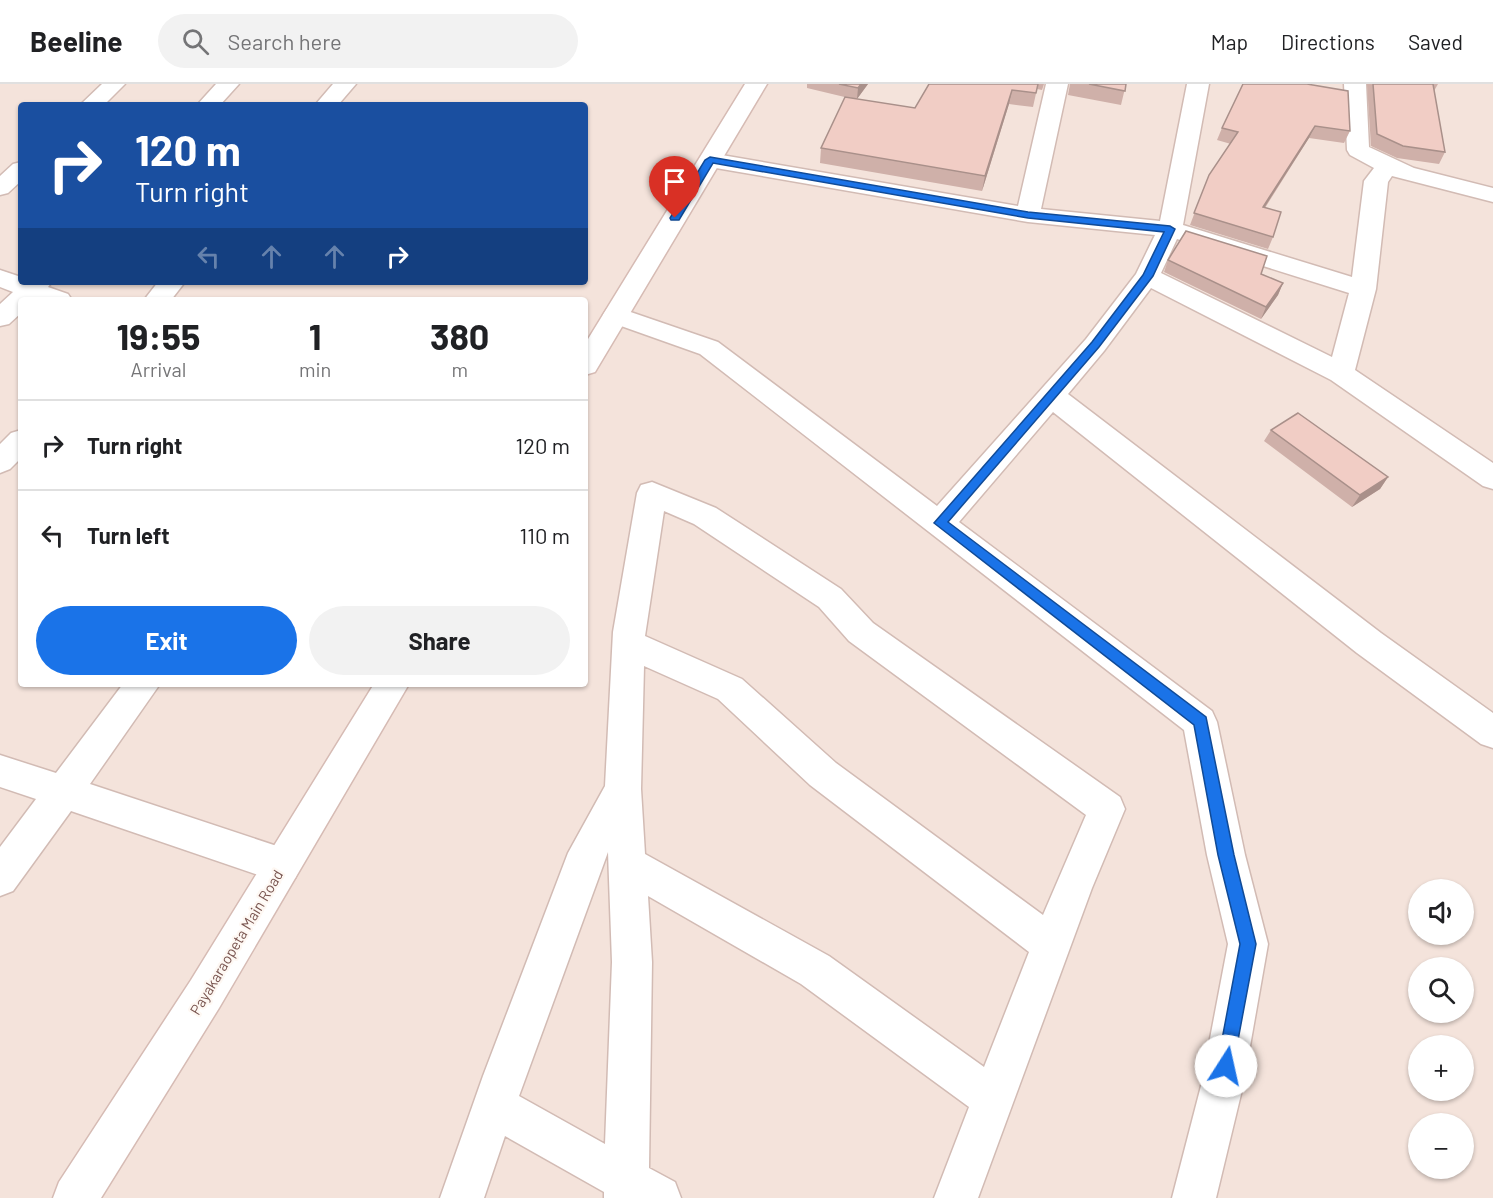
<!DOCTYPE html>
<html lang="en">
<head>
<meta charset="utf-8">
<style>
	:root { --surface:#fff; --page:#f2f2f2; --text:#202124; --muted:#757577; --line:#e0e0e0; --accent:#1a73e8 }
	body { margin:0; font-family:Barlow,sans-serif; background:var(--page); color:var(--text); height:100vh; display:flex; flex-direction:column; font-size:22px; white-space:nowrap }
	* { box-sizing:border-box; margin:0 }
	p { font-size:20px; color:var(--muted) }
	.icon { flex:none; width:33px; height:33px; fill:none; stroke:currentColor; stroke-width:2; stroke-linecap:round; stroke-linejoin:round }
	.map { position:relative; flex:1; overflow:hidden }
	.details { position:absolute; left:18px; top:213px; width:570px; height:390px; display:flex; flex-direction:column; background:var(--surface); border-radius:6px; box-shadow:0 2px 4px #0004 }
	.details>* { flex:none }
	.banner { position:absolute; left:18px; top:18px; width:570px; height:183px; border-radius:6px; box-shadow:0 2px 4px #0004; background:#1a4fa0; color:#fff; overflow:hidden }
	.buttons { position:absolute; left:1408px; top:795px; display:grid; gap:12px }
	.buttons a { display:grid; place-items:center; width:66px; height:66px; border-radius:50%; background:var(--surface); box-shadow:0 2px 4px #0004; font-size:30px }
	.pin { position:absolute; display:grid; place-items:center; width:51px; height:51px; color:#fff; margin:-62px -26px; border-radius:50% 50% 50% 0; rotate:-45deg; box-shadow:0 0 6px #0007 }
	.pin .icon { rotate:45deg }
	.me { position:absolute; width:66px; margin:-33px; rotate:10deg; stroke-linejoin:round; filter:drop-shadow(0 0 4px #0008) }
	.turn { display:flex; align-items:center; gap:21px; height:126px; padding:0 18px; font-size:27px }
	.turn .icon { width:78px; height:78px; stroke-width:2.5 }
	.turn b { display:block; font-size:42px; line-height:51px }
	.lanes { display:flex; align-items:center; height:57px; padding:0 18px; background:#0003; justify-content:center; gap:30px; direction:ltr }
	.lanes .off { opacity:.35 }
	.eta { display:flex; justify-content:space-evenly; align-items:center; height:102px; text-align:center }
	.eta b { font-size:36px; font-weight:700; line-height:42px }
	.primary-button { display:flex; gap:12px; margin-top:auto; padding:12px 18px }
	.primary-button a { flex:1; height:69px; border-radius:36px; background:var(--accent); color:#fff; font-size:24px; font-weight:700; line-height:69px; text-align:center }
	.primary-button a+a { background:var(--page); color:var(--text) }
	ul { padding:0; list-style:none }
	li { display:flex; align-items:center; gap:18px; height:90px; padding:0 18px; border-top:2px solid var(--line) }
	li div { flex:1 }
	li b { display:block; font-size:22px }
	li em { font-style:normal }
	header { display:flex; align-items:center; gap:36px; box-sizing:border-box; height:84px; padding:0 30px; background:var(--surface); border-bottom:2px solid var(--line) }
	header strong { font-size:28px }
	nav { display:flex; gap:33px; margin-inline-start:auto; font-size:21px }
	.search { width:420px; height:54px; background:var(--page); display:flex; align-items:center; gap:15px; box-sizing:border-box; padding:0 21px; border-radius:33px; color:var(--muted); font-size:22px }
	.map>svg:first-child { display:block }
	.residential { fill:#f4e3db; fill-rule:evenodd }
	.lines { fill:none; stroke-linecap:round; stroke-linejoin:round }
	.street-casing { stroke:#d2bbb4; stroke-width:3 }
	.secondary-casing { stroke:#d6bbb4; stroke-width:3 }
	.street { fill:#fff; fill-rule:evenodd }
	.secondary { fill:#fff; fill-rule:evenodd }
	.wall { fill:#cfb0a9 }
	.shaded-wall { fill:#a9908a }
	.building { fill:#f1cdc5; stroke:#a9908a; stroke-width:1.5 }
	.route { fill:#1a73e8; stroke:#114b97; stroke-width:1.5 }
	.labels { text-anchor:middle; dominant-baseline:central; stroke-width:4.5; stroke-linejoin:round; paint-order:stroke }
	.street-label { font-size:15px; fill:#78544f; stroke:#fef8f3 }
</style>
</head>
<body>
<header>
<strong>Beeline</strong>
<div class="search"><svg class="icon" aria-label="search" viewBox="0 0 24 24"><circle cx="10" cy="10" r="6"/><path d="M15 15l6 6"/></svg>Search here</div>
<nav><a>Map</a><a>Directions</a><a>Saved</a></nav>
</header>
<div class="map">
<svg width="1493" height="1114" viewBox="0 0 1493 1114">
	<rect width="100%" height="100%" fill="#fcf3ec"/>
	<path class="residential" d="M0,0H1493V1114H0ZM21,21H585V198H21ZM21,216H585V600H21ZM1419,806H1464V850H1419ZM1419,884H1464V928H1419ZM1419,962H1464V1006H1419ZM1419,1040H1464V1084H1419Z"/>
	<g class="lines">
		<defs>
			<path id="street" d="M102,0H125L104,21H80Z
				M216,0H239L220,21H197Z
				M333,0H356L338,21H315Z
				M1046,0H1068L1041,125L1160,137L1187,0H1209L1183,141L1352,193L1364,97L1374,84L1350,71L1347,66L1344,0H1366L1369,63L1414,84L1493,104V118L1392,92L1388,98L1376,205L1355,286L1493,379V405L1483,402L1331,296L1151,204L1104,267L1068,310L1381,549L1493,629V664L1481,660L1357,569L1053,328L959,438L1212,627L1217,638L1245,771L1268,860L1243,1002L1216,1114H1172L1201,1002L1228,860L1207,771L1184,646L700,270L607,237L603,231L607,225L616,223L718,258L937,422L1086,255L1136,190L1155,151L1028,138L710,83L702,81L699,76L702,71L710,69L1018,122ZM1177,155L1349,209L1332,273L1161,189Z
				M21,78V97L8,109L0,111V92L13,80Z
				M0,186L21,193V198H52L48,203L68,210L72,216H21V229L9,240L0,242V220L13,208L0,203Z
				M158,198H185L171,216H144Z
				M21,346V374L10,385L0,389V360L11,349Z
				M652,398L716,424L841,505L873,539L1120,713L1125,725L1092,804L978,1114H934L969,1023L801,900L648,812L652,878L649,1084L675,1098L681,1114H604V1108L505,1052L484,1114H440L483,992L568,769L605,702L613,548L637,409L641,401ZM664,427L694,440L819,523L849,557L1086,731L1043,831L836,679L742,595L645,552ZM644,582L718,615L810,701L1029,868L984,983L829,872L645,770L641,705ZM608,768L612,878L605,1060L519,1012Z
				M123,600H160L90,700L295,768L301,781L295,794L282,799L71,727L13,807L0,812V763L36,715L0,703V671L56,689Z"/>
			<path id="secondary" d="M745,0H767L595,288L585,291V260Z
				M374,600H409L219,924L101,1114H53L59,1098L191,896Z"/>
		</defs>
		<use href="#street" class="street-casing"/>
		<use href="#secondary" class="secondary-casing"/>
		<use href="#street" class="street"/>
		<use href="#secondary" class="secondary"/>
	</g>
	<path class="wall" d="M807,0H868L857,15L915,24L929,0H1044L1042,6L1037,5L1033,23L1009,20L982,107L820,79L821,64L853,15L807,4Z
		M1070,0H1126L1121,21L1068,11Z
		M1243,0L1350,47L1344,59L1309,54L1265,124L1273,153L1268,165L1190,141L1209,91L1231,60L1217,56L1222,44Z
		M1367,0H1438L1434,7L1445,68L1439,80L1397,74L1371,62Z
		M1168,176L1261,190L1283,199L1278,211L1261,235L1164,188Z
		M1271,346L1388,393L1380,405L1352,423L1264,357Z"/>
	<path class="shaded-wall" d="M861,0H868L857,15L858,4Z
		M1012,6L1009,20L982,107L985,92Z
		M1315,42L1309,54L1257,135L1263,123Z
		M1283,199L1278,211L1261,235L1266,223Z
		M1388,393L1380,405L1352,423L1360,411Z"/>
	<path class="building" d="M839,0H861L858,4Z
		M929,0H1038L1036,9L1012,6L985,92L821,64L845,13L915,24Z
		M1089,0H1126L1125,7Z
		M1243,0H1307L1348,7L1350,47L1315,42L1263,123L1281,128L1273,153L1194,129L1209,91L1238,48L1222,44Z
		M1373,0H1433L1445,68L1403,62L1377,50Z
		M1186,147L1267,172L1261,190L1283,199L1266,223L1168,176Z
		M1298,329L1388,393L1360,411L1271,346Z"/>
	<path class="route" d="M710,73L1028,128L1170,142L1175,145L1153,192L1099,263L948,438L1206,633L1234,771L1256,860L1232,988L1226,991L1220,988L1217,982L1240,860L1218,771L1194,641L934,439L1092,258L1143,191L1164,148L1028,134L713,79L679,136H671L670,134L705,76Z"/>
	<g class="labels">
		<g class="street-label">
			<text transform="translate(236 858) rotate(-59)">Payakaraopeta Main Road</text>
		</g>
	</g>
</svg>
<div class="buttons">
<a><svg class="icon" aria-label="sound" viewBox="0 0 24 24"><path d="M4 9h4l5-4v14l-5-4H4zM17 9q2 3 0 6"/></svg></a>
<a><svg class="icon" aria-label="search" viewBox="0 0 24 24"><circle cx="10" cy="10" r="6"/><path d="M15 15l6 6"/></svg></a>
<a>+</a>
<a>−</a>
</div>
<div class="pin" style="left:675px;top:134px;background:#d93025"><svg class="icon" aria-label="arrive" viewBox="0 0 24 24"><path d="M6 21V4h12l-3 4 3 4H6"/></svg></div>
<svg class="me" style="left:1226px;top:982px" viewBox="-20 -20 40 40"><circle r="19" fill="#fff"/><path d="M0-13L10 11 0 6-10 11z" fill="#1a73e8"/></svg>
<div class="banner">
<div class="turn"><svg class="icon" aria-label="right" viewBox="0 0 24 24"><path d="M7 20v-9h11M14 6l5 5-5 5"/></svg><div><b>120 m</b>Turn right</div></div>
<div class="lanes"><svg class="icon off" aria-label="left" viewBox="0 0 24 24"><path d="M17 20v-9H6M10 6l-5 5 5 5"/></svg><svg class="icon off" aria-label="ahead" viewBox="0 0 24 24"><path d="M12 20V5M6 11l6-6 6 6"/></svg><svg class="icon off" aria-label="ahead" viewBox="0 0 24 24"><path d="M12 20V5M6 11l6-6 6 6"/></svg><svg class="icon" aria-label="right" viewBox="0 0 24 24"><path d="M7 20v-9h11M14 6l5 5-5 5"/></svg></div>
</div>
<section class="details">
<div class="eta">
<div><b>19:55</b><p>Arrival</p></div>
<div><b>1</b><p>min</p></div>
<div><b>380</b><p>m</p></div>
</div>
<ul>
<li><svg class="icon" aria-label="right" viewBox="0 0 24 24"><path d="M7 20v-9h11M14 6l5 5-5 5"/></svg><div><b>Turn right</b></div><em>120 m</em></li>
<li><svg class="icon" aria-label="left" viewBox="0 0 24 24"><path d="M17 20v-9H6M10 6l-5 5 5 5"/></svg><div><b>Turn left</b></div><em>110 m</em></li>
</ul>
<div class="primary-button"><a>Exit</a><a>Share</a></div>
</section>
</div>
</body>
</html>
